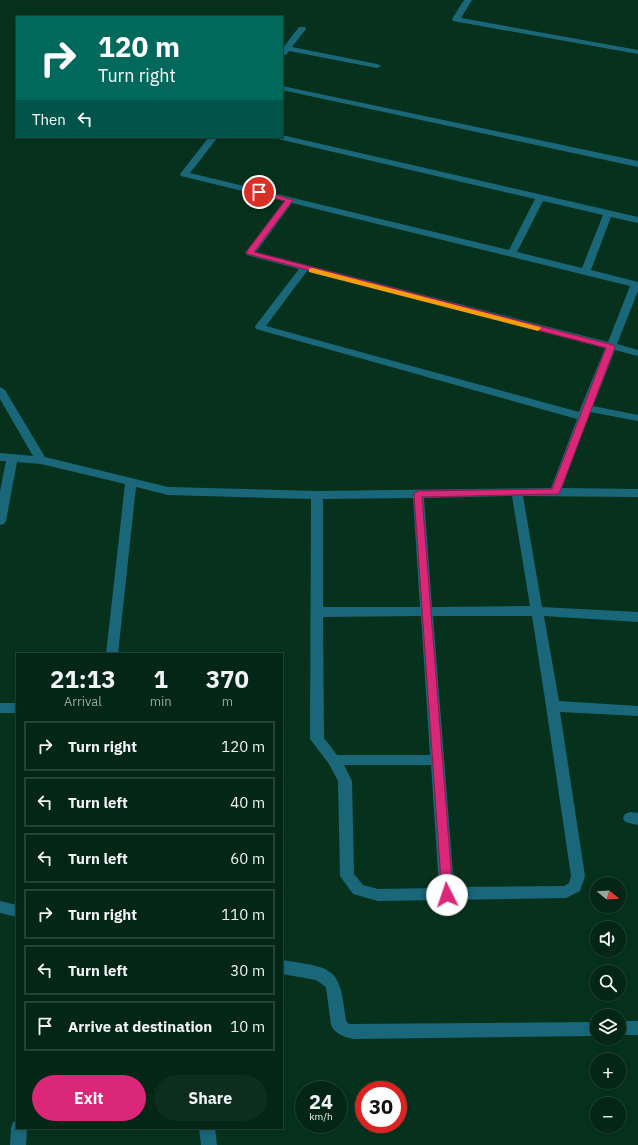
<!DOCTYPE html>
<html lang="en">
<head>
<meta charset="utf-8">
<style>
	:root { --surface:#042616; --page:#0d2e1f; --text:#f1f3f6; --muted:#97a5a1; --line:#254335; --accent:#db2777 }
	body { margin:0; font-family:"IBM Plex Sans",sans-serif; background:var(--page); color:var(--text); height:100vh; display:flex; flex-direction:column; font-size:15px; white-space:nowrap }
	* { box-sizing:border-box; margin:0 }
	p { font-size:13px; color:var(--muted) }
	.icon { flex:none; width:22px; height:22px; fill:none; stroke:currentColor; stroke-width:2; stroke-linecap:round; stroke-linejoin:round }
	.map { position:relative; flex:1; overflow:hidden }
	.drawer { position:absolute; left:16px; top:653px; width:267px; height:476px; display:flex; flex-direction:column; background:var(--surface); border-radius:0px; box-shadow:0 2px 6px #0003,0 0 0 1px var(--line) }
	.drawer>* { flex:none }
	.hud { position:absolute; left:16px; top:16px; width:267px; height:122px; border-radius:0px; box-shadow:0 2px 6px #0003,0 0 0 1px var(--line); background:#00695c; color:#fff; overflow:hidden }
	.needle { width:26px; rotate:108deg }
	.controls { position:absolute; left:590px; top:877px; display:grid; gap:8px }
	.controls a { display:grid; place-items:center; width:36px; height:36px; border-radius:50%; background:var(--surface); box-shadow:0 2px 6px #0003,0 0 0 1px var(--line); font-size:20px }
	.speed { position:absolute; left:295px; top:1081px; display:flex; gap:8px; font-size:20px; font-weight:700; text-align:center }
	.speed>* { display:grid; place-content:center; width:52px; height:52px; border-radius:50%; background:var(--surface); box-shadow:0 2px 6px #0003,0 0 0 1px var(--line); line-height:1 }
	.speed small { font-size:10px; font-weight:400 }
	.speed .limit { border:6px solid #d22; background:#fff; color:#111 }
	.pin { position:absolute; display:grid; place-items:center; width:34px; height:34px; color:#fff; margin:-17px; border:2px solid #fff; border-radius:50%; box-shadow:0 1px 4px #0007 }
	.me { position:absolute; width:44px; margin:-22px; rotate:356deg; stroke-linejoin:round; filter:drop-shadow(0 0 3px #0008) }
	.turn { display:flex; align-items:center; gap:14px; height:84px; padding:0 16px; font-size:18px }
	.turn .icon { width:52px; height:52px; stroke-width:2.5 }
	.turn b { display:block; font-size:28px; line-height:34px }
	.then { display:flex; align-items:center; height:38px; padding:0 16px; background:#0003; gap:8px; font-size:15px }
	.eta { display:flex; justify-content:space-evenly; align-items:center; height:68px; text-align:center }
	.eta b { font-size:24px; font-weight:800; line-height:28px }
	.cta { display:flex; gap:8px; margin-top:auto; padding:8px 16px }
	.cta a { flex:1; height:46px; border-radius:24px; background:var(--accent); color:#fff; font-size:16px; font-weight:800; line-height:46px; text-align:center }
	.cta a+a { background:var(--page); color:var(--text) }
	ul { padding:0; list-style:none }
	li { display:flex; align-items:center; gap:12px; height:50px; margin:0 8px 6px; padding:0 8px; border:2px solid var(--line); border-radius:0px }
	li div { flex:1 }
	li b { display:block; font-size:15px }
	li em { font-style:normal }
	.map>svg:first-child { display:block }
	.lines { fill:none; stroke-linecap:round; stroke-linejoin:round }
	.street { fill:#1a6779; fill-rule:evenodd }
	.route { fill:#db2777; stroke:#8e194d }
	.slow { fill:#f59e0b }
</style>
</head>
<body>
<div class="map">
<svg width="638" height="1145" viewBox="0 0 638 1145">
	<rect width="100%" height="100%" fill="#06321d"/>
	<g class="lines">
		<path class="street" d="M464,0H472L461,18L638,50V54L453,21L452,19Z
			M299,27H305L306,29L292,47L377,64L381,66L377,68L289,51L286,55H282V49Z
			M282,86L638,161V167L282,90Z
			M282,135L638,217V223L611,217L591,270L638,282V291L617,344L638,350V356L615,350L593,406L638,415V421L590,412L562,488L638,489V497L523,496L542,607L638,612V622L544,616L559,701L638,706V716L560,712L585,876L580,891L566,898L378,901L353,894L340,876L338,781L329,764L310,739L311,499L168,495L136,487L118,654H106L125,484L41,464L17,462L6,521L4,524L0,525V491L6,461H0V453L33,456L0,399V387L5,390L45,457L168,487L317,491L551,488L577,419L256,329L255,327L256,325L299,269L247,255L245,253L284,201L181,176L180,174L209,137H218L190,173L509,250L535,199L278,139L277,137H282ZM543,201L603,215L582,268L517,252ZM292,203L585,275L630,286L608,342L256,252ZM307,271L605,348L579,412L266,326ZM512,496L530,606L432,607L424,498ZM413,498L420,607H323V499ZM421,616L430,755H337L324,738L323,617ZM433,616H532L546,706L571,876L569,883L564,886L454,887ZM344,765H431L439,888L378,889L363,885L354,874L352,781Z
			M0,703H17V713H0Z
			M630,812L638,813V825L625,822L623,818L625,814Z
			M0,901L17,905V917L0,913Z
			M282,960C335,968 340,967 346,1021L349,1024L597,1022V1036L354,1039C344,1037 336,1035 331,1025L326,987L316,980L282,974Z
			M619,1021H638V1035H619Z
			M17,1121V1128H27L26,1145H10L11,1128L13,1122Z
			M199,1128H215L217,1145H201Z"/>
	</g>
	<path class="route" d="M259,190L293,200L254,252L613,345L615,347L559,494L422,497L453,895L451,898L447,899L443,898L442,895L414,494L418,491L552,489L606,348L247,254V251L285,201L257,194L256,192Z"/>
	<path class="slow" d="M312,268L540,327L541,328L538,331L309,272V269Z"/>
</svg>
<div class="controls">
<a><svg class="needle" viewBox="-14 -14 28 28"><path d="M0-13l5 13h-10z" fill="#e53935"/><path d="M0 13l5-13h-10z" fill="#97a5a1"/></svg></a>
<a><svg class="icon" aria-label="sound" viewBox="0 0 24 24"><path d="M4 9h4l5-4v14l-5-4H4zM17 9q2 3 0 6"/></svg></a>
<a><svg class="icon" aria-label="search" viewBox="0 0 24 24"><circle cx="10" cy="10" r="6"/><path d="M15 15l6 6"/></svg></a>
<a><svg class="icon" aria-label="layers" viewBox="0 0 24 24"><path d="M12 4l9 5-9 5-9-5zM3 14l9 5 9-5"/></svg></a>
<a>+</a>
<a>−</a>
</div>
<div class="speed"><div>24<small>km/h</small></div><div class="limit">30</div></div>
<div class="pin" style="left:259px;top:192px;background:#d93025"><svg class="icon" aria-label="arrive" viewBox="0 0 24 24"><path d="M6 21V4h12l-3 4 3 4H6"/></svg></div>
<svg class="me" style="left:447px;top:895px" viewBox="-20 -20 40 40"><circle r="19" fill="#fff"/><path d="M0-13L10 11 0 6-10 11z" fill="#db2777"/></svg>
<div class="hud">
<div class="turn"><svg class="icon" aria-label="right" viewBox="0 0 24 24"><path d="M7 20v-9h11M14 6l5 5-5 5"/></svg><div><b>120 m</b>Turn right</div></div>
<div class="then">Then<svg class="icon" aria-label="left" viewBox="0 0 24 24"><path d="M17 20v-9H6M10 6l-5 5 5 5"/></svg></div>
</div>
<section class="drawer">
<div class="eta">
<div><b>21:13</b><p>Arrival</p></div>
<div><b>1</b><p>min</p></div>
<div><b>370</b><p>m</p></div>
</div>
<ul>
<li><svg class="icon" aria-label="right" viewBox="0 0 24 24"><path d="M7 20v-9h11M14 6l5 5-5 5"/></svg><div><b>Turn right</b></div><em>120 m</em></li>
<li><svg class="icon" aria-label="left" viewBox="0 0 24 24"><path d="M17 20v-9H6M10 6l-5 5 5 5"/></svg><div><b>Turn left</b></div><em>40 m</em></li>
<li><svg class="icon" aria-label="left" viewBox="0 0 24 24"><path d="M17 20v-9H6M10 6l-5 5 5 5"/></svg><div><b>Turn left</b></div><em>60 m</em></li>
<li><svg class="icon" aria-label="right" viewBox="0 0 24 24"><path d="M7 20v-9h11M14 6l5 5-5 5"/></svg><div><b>Turn right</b></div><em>110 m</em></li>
<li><svg class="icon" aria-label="left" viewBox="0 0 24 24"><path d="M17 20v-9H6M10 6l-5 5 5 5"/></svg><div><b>Turn left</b></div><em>30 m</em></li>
<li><svg class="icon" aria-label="arrive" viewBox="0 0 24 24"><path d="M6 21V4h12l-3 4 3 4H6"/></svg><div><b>Arrive at destination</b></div><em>10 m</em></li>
</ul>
<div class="cta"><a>Exit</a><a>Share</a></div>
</section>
</div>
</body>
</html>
